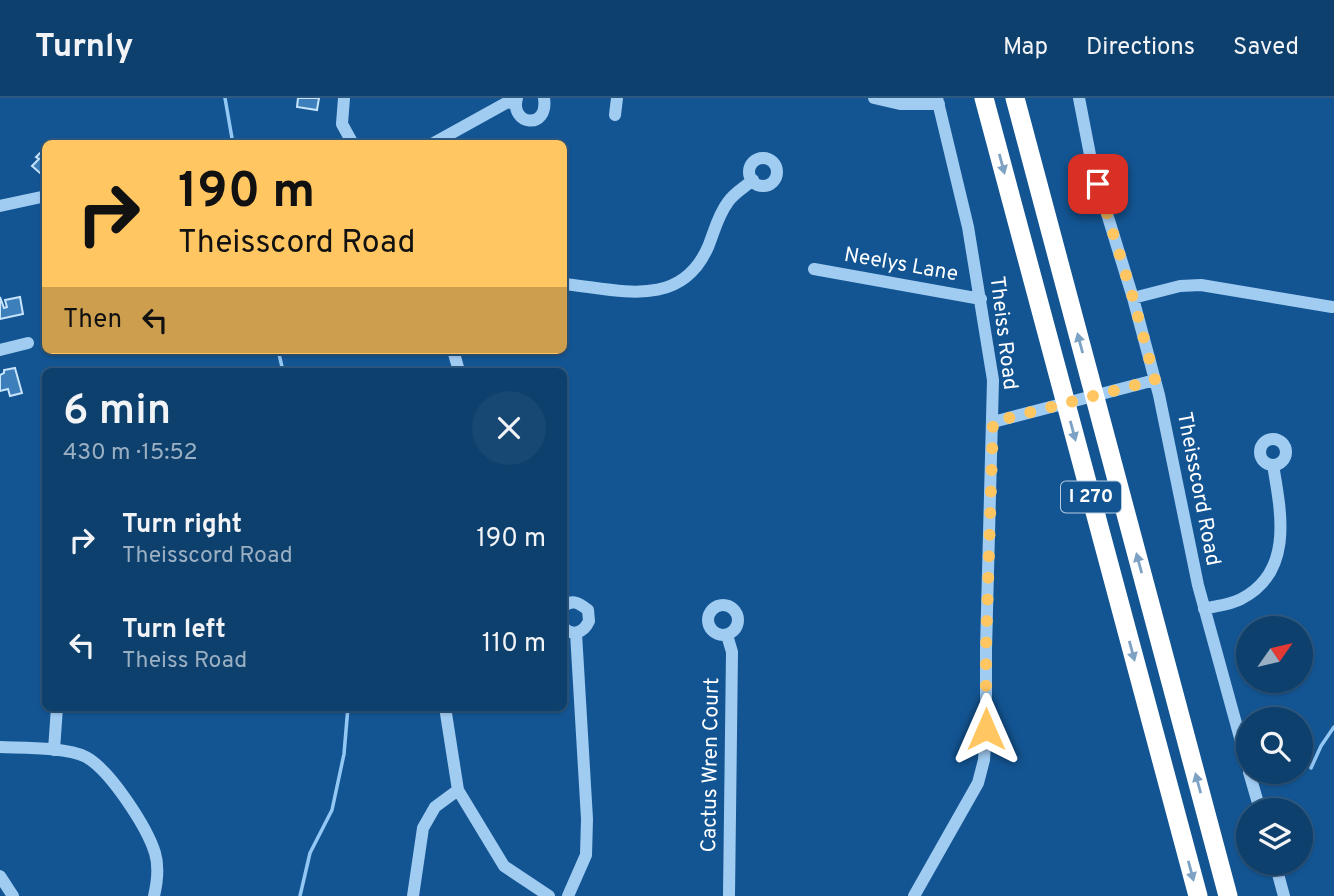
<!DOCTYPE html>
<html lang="en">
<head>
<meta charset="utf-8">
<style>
	:root { --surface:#0e406e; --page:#174773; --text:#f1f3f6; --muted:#9bafc2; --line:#2e5981 }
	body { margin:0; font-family:Overpass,sans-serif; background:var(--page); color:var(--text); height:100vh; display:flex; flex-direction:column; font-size:26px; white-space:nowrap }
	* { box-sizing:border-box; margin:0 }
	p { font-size:23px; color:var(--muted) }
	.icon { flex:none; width:38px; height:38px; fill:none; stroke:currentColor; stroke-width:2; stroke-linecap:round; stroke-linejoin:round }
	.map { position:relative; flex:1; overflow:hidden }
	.drawer { position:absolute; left:42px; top:270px; width:525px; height:343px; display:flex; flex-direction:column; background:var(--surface); border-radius:10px; box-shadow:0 2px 5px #0004,0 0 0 2px var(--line) }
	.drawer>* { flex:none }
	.top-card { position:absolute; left:42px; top:42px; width:525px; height:214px; border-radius:10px; box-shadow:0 2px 5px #0004,0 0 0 2px var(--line); background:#ffc662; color:#111; overflow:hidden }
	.needle { width:46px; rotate:56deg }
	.tools { position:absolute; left:1236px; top:518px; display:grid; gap:14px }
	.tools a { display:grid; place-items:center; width:77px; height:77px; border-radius:50%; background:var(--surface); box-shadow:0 2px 5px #0004,0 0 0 2px var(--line); font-size:35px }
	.pin { position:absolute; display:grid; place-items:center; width:60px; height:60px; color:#fff; margin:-30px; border-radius:14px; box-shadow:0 4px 10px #0006 }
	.me { position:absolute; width:77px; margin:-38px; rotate:0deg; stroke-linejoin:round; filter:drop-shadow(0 0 5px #0008) }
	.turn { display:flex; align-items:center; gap:24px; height:147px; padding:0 21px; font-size:32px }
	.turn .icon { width:91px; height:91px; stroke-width:2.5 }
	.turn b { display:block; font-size:49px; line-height:60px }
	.then { display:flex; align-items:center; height:66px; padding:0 21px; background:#0003; gap:14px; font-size:26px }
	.round { display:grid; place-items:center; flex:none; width:74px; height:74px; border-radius:37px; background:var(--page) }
	.head { display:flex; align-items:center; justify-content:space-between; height:119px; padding:0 21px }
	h1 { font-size:42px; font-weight:600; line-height:52px }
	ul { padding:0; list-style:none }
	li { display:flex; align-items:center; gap:21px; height:105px; padding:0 21px }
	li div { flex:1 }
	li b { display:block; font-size:26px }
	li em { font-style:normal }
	header { display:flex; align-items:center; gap:42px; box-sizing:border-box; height:98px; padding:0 35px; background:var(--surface); border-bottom:2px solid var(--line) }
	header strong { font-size:33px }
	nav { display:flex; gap:38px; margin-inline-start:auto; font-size:24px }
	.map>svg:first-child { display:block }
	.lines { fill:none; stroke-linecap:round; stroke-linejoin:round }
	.stream { stroke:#93c8f5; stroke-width:3.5 }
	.building { fill:#3c7fbb; stroke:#c8e4fc; stroke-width:2 }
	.minor { stroke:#a1ccf2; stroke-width:12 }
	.highway { stroke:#fff; stroke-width:19 }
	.oneway { fill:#7da2c4 }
	.route { stroke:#ffc662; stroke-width:12; stroke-dasharray:0 21.6 }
	.labels { text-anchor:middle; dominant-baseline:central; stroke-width:6; stroke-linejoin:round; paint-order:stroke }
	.shield { fill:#135593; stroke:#b8ccdf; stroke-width:2 }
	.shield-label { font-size:19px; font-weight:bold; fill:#fff }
	.street-label { font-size:21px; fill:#fff; stroke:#135593 }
</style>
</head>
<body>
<header>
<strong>Turnly</strong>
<nav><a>Map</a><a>Directions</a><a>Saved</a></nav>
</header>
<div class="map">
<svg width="1334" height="798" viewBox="0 0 1334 798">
	<rect width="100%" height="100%" fill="#135593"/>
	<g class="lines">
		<path class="stream" d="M225,0L233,46
			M278,252L283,273
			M1311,670L1321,648L1334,629
			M300,798L310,755L332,712L344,656L348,609"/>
	</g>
	<path class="building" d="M298,0H319L317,12L297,9Z
		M46,49V70L40,75L32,68L39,61L36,59Z
		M0,199L4,210L7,209L5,202L20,199L23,216L0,221Z
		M15,270L22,295L10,298L8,291L0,293V277L4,275V272Z"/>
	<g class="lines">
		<path class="minor" d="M344,0L342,26L353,46
			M517,0C509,27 549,33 544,0
			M874,0L900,6H939
			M1079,0L1092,67L1133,200L1159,297L1198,487L1248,669
			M615,17L617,0
			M432,46L506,5L515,4
			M749 74a14 14 0 1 1 28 0a14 14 0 1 1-28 0Z
			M0,108L46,98
			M814,171L981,201
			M564,186C617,191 680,213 708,149C714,134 718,117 728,104C734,95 745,89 753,82
			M1133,200L1180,188L1201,187L1332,209
			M0,252L28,245
			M453,252L459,273
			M993,324L1155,282
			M1260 354a13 13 0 1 1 26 0a13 13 0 1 1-26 0Z
			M708 522a15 15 0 1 1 30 0a15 15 0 1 1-30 0Z
			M564,508C573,501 579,505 588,512L589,523C584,534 573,539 564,530
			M1204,511C1215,508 1230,507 1241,501C1294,474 1281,414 1273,367
			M727,537L732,554L729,798
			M445,609L458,692L504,768L549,798
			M0,649C23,650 66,649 86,659C110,672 147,729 155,755C159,768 157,785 154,798
			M54,652L57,609
			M1249,674L1260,712
			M1275,765L1284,798
			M0,778L13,798
			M413,798L423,730L435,709L458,692
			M568,798L586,757L587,721L576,535
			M914,798L978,685L984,662L986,631V551L993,282L968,129L937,0"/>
		<path class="highway" d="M984,0L1198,798
			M1015,0L1228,798"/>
	</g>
	<defs><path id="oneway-solid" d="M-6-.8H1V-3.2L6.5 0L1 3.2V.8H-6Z" transform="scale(1.75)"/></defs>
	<g class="oneway">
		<use href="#oneway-solid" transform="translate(1002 66) rotate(75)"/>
		<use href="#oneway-solid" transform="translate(1080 245) rotate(-105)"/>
		<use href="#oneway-solid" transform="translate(1073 333) rotate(75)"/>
		<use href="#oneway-solid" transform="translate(1139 465) rotate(-105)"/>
		<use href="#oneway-solid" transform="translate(1132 553) rotate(75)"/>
		<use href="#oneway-solid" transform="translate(1198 685) rotate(-105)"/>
		<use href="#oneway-solid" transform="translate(1191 773) rotate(75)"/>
	</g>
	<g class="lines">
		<path class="route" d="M986,631V551L993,324L1155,282L1133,200L1098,86"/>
	</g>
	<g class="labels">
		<rect class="shield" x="1061" y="383.5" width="60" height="31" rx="5"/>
		<g class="shield-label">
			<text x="1091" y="399">I 270</text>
		</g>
		<g class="street-label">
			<text transform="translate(901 167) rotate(10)">Neelys Lane</text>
			<text transform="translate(1003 235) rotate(83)">Theiss Road</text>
			<text transform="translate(1198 391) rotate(79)">Theisscord Road</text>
			<text transform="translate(711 667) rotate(-89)">Cactus Wren Court</text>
		</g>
	</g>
</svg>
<div class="tools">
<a><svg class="needle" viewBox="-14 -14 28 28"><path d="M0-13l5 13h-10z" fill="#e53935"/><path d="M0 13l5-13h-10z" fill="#9bafc2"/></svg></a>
<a><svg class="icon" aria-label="search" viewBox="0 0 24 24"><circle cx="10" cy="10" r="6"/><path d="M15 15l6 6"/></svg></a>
<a><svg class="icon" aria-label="layers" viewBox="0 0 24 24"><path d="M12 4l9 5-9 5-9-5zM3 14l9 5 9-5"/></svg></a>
</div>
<div class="pin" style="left:1098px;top:86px;background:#d93025"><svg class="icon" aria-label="arrive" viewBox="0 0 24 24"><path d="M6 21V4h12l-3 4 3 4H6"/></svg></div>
<svg class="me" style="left:986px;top:631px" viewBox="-20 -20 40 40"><path d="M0-17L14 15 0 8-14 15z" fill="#ffc662" stroke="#fff" stroke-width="4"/></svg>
<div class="top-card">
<div class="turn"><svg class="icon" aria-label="right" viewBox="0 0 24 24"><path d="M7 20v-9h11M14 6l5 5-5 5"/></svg><div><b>190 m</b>Theisscord Road</div></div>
<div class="then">Then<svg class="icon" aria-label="left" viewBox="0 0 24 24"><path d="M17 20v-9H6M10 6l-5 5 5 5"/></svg></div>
</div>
<section class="drawer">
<div class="head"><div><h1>6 min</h1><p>430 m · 15:52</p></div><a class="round"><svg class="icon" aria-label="close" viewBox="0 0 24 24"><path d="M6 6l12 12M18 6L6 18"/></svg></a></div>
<ul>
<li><svg class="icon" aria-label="right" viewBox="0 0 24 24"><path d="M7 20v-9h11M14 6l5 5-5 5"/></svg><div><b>Turn right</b><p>Theisscord Road</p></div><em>190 m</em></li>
<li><svg class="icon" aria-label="left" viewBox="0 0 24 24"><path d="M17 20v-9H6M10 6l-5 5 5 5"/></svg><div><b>Turn left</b><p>Theiss Road</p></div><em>110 m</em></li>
</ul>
</section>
</div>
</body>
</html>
